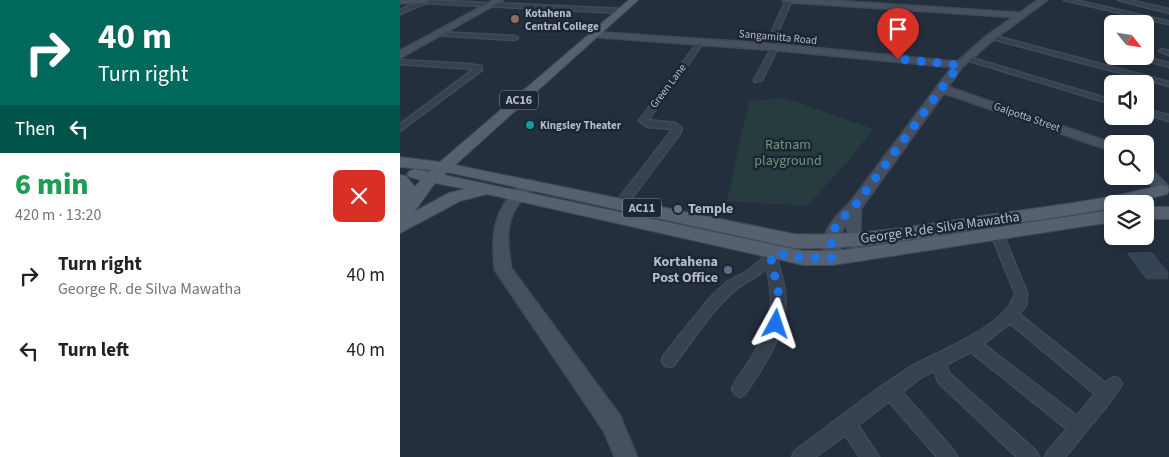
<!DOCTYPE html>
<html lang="en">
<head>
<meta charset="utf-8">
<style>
	:root { --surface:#fff; --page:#f6f6f6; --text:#222; --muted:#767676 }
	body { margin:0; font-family:"Source Sans 3",sans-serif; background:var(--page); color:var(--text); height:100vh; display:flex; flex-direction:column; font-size:19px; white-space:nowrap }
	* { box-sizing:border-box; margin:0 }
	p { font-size:16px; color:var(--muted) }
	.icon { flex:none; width:28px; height:28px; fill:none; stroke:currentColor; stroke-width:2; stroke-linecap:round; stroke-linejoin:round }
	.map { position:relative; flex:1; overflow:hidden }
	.details { display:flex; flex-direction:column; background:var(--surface); width:400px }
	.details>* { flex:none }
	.guide { background:#00695c; color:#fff; overflow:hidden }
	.needle { width:32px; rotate:120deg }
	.controls { position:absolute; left:704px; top:15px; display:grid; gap:10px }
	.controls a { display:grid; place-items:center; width:50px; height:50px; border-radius:8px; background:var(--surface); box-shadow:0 2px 8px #0003; font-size:25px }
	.pin { position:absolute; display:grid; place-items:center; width:42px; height:42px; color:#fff; margin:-51px -21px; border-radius:50% 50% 50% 0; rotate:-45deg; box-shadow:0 0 5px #0007 }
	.pin .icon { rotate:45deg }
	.me { position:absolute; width:55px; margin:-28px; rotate:5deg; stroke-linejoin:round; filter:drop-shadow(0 0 4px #0008) }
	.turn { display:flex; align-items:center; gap:18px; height:105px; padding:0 15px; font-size:22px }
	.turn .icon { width:65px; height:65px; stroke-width:2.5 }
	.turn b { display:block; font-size:35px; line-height:42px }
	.then { display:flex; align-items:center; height:48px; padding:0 15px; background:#0003; gap:10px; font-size:19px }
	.round { display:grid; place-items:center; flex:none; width:52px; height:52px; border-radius:8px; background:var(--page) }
	.headline { display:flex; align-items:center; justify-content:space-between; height:85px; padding:0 15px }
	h1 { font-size:30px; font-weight:800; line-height:38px; color:#1e9e55 }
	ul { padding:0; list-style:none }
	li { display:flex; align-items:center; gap:15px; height:75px; padding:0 15px }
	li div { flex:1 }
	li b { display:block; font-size:19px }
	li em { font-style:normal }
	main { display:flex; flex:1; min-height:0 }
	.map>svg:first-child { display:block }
	.green { fill:#263c3f }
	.building { fill:#364354; stroke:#1f2835 }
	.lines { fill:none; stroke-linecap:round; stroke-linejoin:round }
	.street-casing { stroke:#414a57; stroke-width:3 }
	.secondary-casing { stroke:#414a57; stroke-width:3 }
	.primary-casing { stroke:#414a57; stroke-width:2 }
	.street { fill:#38414e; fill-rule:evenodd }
	.secondary { fill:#465061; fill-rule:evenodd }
	.primary { fill:#56606e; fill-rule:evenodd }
	.route { stroke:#1a73e8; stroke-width:9; stroke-dasharray:0 16.2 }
	.education-dot { fill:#8d6e63; stroke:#1d2633; stroke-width:2 }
	.culture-dot { fill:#0f9aa8; stroke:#1d2633; stroke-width:2 }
	.worship-dot { fill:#6b7280; stroke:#1d2633; stroke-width:2 }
	.service-dot { fill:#5c6f8a; stroke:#1d2633; stroke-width:2 }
	.labels { text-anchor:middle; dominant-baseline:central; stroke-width:5; stroke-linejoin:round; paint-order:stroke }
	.far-poi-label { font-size:11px; font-weight:bold; fill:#b4bcc9; stroke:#1d2633; text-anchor:start }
	.far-street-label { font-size:11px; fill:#b4bcc9; stroke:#1d2633 }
	.shield { fill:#1d2633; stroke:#878f9c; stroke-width:1 }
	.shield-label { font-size:12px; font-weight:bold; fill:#b4bcc9 }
	.park-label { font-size:14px; fill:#6b9a76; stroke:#1d2633 }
	.poi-label { font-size:14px; font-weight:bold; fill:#b4bcc9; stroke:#1d2633; text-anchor:start }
	.street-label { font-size:14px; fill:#b4bcc9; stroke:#1d2633 }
</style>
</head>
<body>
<main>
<section class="details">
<div class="guide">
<div class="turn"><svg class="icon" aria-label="right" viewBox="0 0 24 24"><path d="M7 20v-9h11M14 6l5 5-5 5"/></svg><div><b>40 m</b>Turn right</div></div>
<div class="then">Then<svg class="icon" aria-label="left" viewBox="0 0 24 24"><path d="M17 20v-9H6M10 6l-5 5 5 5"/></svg></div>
</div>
<div class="headline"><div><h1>6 min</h1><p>420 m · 13:20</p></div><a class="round" style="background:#d93025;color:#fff"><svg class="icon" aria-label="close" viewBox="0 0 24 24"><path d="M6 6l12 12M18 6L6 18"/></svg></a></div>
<ul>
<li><svg class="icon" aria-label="right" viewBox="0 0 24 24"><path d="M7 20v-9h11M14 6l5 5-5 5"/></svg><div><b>Turn right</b><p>George R. de Silva Mawatha</p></div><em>40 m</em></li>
<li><svg class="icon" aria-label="left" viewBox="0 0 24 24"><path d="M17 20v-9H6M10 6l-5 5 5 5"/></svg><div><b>Turn left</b></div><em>40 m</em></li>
</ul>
</section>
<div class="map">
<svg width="769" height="457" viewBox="0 0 769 457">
	<rect width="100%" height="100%" fill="#242f3e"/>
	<path class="green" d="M385,98L473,129L450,159L407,206L327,201L349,101Z"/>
	<path class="building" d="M752,251L769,272V280H746L725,252Z"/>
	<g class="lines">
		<defs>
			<path id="street" d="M23,0L222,9L225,11L222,13L26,3L0,14V10Z
				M386,0H392L371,47L366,48L365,47Z
				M664,0H674L767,21L769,22V24Z
				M718,0H728L769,9V13Z
				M37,32L115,36L118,38L115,40L35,35V33Z
				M591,35L769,82V86L589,38L588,37Z
				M299,41L304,42L248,120L275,123L282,128L281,132L225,207H217L216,204L217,201L273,129L248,127L239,121Z
				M373,46L378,47L362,80L355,82L354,80Z
				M762,49L769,51V55L759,51Z
				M565,56L712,100V104L563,59L562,58Z
				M730,56H742L769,63V67Z
				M0,60L68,64L81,66L82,70L0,131V124L74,69L0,64Z
				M745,109L769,115V121L745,114Z
				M597,230L603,234L627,293L626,305L619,314L705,383L714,377L719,379L722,384L712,399L665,457H645L648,451L667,429L571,352L546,365L549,373L636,451L639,457H617L539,383L534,371L520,378L502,392L554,451L557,457H537L489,401L458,425L479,457H460L445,435L415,457H392L395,451C433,423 470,393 509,368C536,352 609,326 615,293L591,234ZM610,323L695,394L677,416L583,344Z
				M377,248L381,250L383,253L377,260C380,271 384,282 385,294C389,331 364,365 345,394L340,397L335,394L332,389C336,379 343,371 349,362C371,328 376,308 367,268C357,277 345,282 335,290C312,309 292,341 274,365L269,367L264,365L262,360L264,355L310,298L327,282L348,271L373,250Z"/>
			<path id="secondary" d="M0,0H28L29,1L25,3H0Z
				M94,0H103L0,58V51Z
				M383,0H421L620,13L638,0H647L594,39L562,67L548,87L714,144H712V151L544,93L461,208L460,228L468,255L466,259L460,261L454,259L446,224C435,238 445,251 439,262L433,264L427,262C415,239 433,218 449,204L552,67L375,50L196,37L192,34L193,32L375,44L557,62L588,35L614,17L387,2Z
				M745,167L750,168L767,185L769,188L767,191H757L743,176H745Z
				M129,180L134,181L136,184C130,192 123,198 117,206C104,224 108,247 111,268L220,416L237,457H215L204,431L95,270C92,241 92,218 111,195C116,189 121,182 129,180Z"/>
			<path id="primary" d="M229,0H238L55,165L394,234C462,237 528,224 595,214C651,206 706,200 761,185L767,186L769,190L767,194C748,199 732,204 712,204V208C672,216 632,220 591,227C526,237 461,250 394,248L47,172L44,175L403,251H433L460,248L712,210V222L433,265H403L87,194L60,201L0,233V175L6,176L15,187L21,180L10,177L7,174L10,171L15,169L29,172L31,170L0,167V157L40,162ZM35,183L66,189L49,193L14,212Z
				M745,207H769V219H745Z"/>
		</defs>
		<use href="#street" class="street-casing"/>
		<use href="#secondary" class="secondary-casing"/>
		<use href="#primary" class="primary-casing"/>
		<use href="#street" class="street"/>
		<use href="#secondary" class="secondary"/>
		<use href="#primary" class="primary"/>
	</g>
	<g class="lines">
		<path class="route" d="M376,324L379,296L371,258L377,253L403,258H433C428,232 435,224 454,207L559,65L498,59"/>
	</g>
	<circle class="education-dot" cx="115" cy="19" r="5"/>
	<circle class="culture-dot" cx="130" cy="125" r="5"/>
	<circle class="worship-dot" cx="278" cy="209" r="5"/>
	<circle class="service-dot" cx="328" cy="270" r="5"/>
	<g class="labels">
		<g class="far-poi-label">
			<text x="125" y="13">Kotahena<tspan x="125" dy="13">Central College</tspan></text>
			<text x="140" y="125">Kingsley Theater</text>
		</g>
		<g class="far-street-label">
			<text transform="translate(378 37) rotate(5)">Sangamitta Road</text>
			<text transform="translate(268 86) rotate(-53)">Green Lane</text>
			<text transform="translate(627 117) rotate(19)">Galpotta Street</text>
		</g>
		<g class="shield">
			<rect x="100" y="90.5" width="38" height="19" rx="4"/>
			<rect x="223" y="198.5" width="38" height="19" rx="4"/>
		</g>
		<g class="shield-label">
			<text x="119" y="100">AC16</text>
			<text x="242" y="208">AC11</text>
		</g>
		<g class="park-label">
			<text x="388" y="145">Ratnam<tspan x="388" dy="16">playground</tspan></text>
		</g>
		<g class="poi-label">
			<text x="288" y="209">Temple</text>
			<text x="318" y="262" text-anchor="end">Kortahena<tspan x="318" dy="16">Post Office</tspan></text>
		</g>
		<g class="street-label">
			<text transform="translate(540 228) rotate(-8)">George R. de Silva Mawatha</text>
		</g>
	</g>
</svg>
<div class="controls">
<a><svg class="needle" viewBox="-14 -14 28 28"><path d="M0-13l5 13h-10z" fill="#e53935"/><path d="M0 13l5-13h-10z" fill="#767676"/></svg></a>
<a><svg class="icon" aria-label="sound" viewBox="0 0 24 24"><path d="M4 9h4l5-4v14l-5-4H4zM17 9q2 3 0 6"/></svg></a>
<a><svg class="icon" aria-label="search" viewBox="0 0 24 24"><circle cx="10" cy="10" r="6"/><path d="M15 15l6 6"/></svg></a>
<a><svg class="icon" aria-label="layers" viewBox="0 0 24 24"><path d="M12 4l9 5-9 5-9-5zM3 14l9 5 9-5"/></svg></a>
</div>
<div class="pin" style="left:498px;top:59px;background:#d93025"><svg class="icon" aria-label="arrive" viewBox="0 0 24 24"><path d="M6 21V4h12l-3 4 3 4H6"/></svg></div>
<svg class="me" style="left:376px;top:324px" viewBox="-20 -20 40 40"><path d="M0-17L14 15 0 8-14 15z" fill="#1a73e8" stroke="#fff" stroke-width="4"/></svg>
</div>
</main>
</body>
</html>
